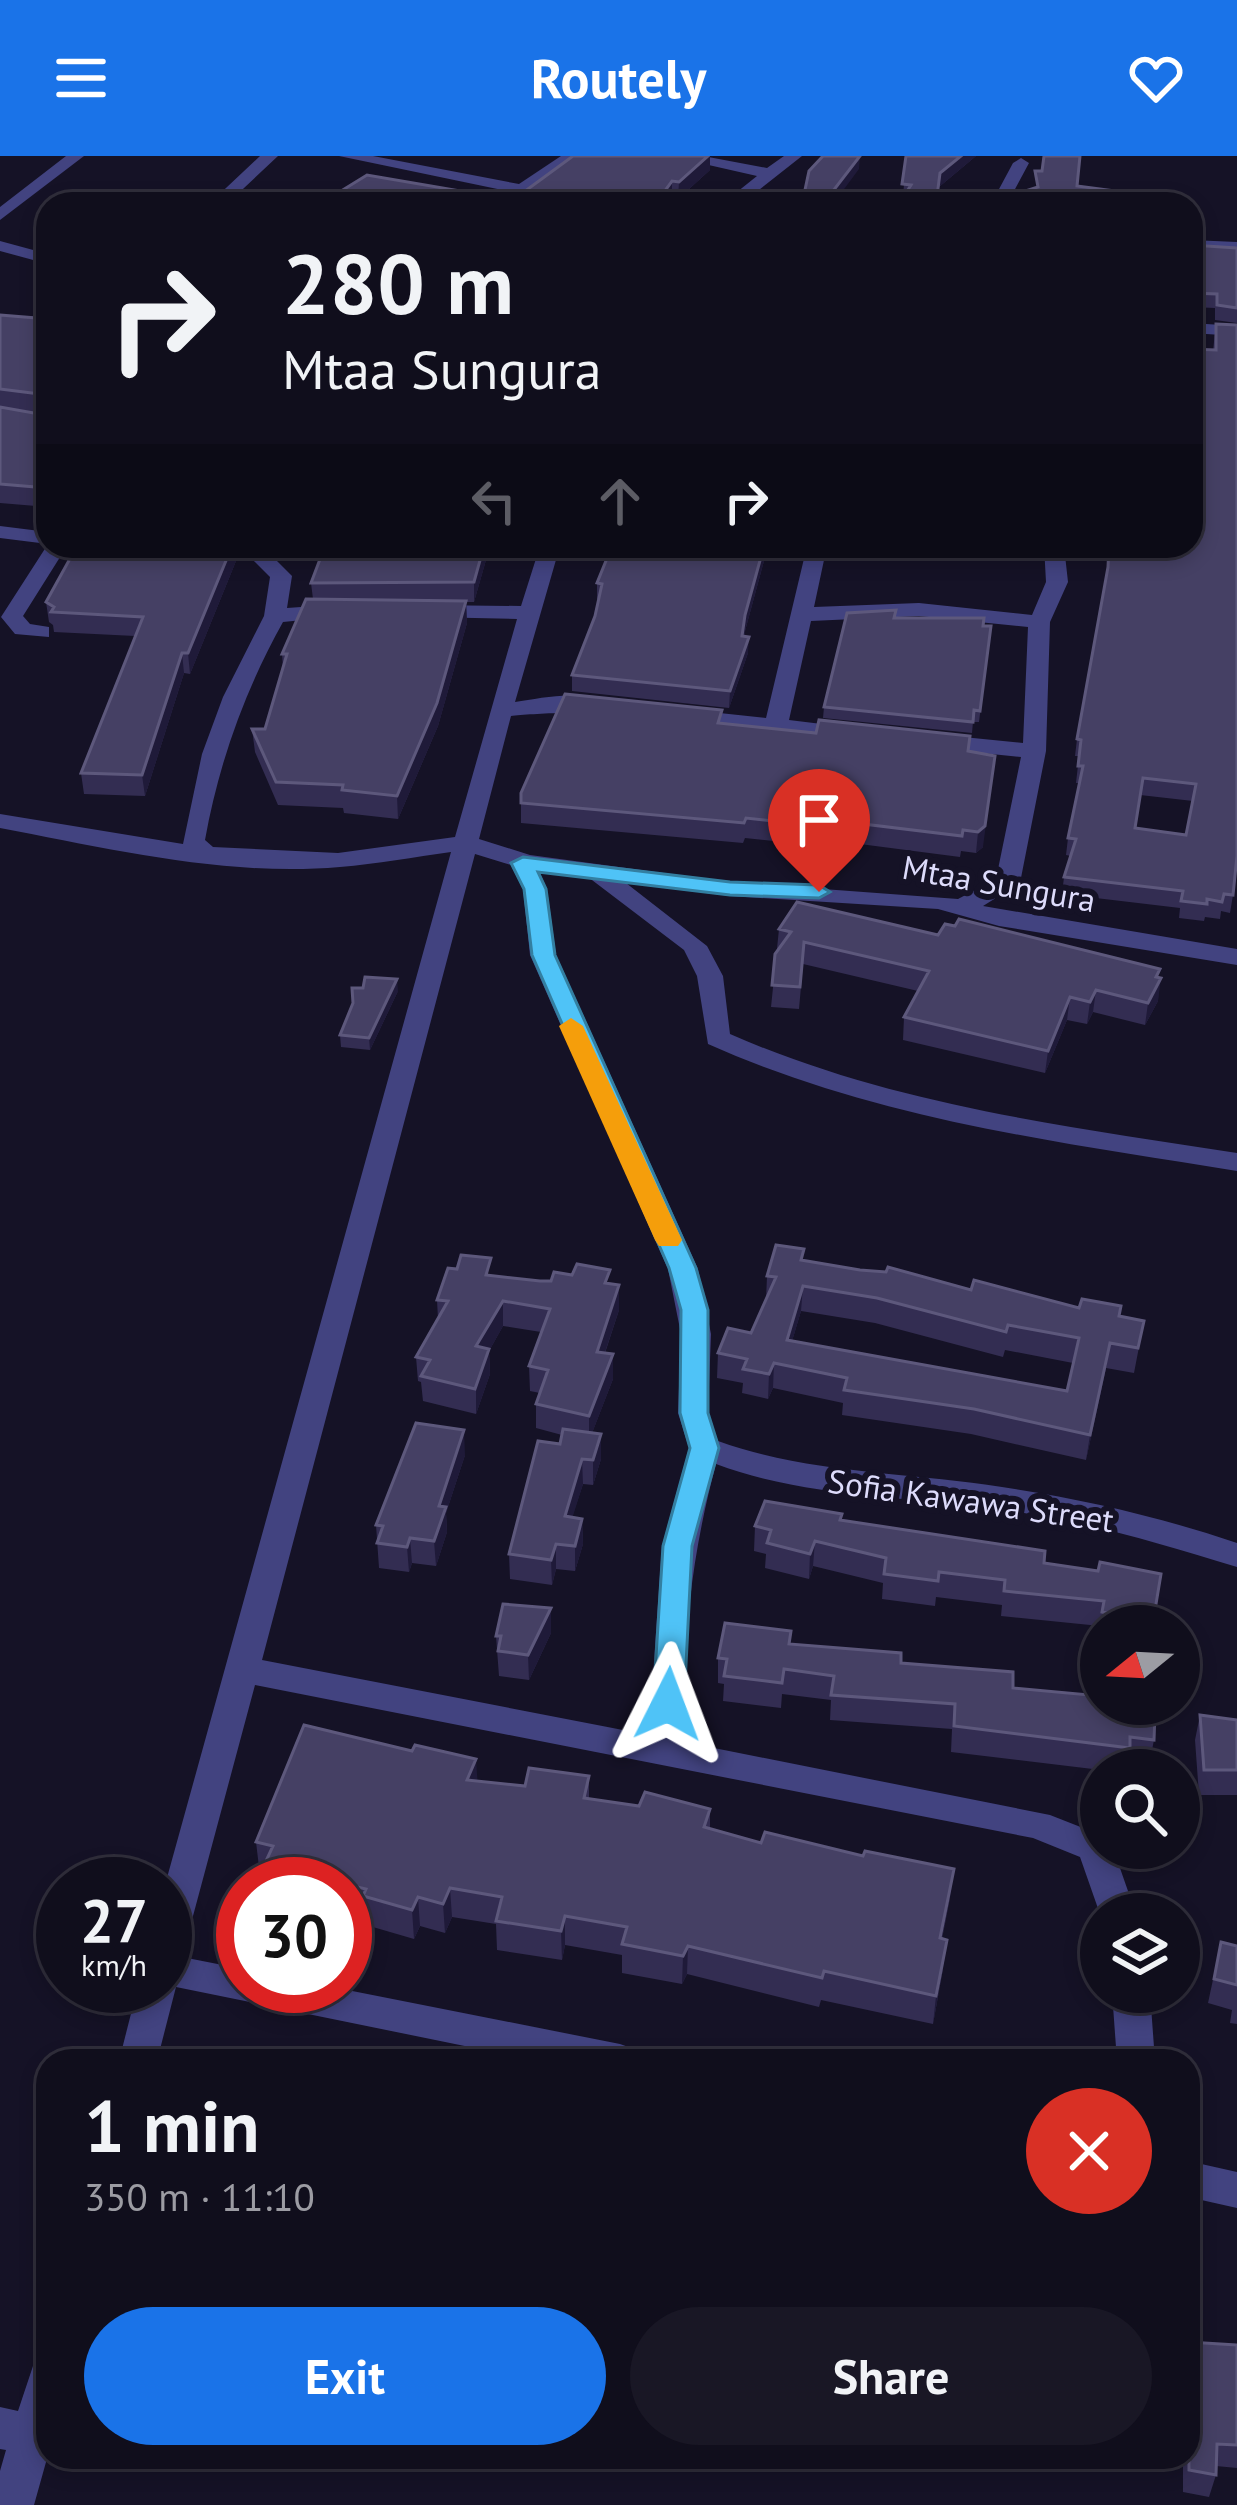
<!DOCTYPE html>
<html lang="en">
<head>
<meta charset="utf-8">
<style>
	:root { --surface:#100e1c; --page:#191725; --text:#f1f3f6; --muted:#9c9ca3; --line:#302e3b; --accent:#1a73e8 }
	body { margin:0; font-family:"PT Sans",sans-serif; background:var(--page); color:var(--text); height:100vh; display:flex; flex-direction:column; font-size:45px; white-space:nowrap }
	* { box-sizing:border-box; margin:0 }
	p { font-size:39px; color:var(--muted) }
	.icon { flex:none; width:66px; height:66px; fill:none; stroke:currentColor; stroke-width:2; stroke-linecap:round; stroke-linejoin:round }
	.map { position:relative; flex:1; overflow:hidden }
	.details { position:absolute; left:36px; top:1893px; width:1164px; height:420px; display:flex; flex-direction:column; background:var(--surface); border-radius:36px; box-shadow:0 6px 18px #0003,0 0 0 3px var(--line) }
	.details>* { flex:none }
	.banner { position:absolute; left:36px; top:36px; width:1167px; height:366px; border-radius:36px; box-shadow:0 6px 18px #0003,0 0 0 3px var(--line); background:#100e1c; color:var(--text); overflow:hidden }
	.needle { width:78px; rotate:252deg }
	.fabs { position:absolute; left:1080px; top:1449px; display:grid; gap:24px }
	.fabs a { display:grid; place-items:center; width:120px; height:120px; border-radius:50%; background:var(--surface); box-shadow:0 6px 18px #0003,0 0 0 3px var(--line); font-size:60px }
	.speed { position:absolute; left:36px; top:1701px; display:flex; gap:24px; font-size:60px; font-weight:700; text-align:center }
	.speed>* { display:grid; place-content:center; width:156px; height:156px; border-radius:50%; background:var(--surface); box-shadow:0 6px 18px #0003,0 0 0 3px var(--line); line-height:1 }
	.speed small { font-size:30px; font-weight:400 }
	.speed .limit { border:18px solid #d22; background:#fff; color:#111 }
	.pin { position:absolute; display:grid; place-items:center; width:102px; height:102px; color:#fff; margin:-123px -51px; border-radius:50% 50% 50% 0; rotate:-45deg; box-shadow:0 0 12px #0007 }
	.pin .icon { rotate:45deg }
	.me { position:absolute; width:132px; margin:-66px; rotate:3deg; stroke-linejoin:round; filter:drop-shadow(0 0 9px #0008) }
	.turn { display:flex; align-items:center; gap:42px; height:252px; padding:0 48px; font-size:54px }
	.turn .icon { width:156px; height:156px; stroke-width:2.5 }
	.turn b { display:block; font-size:84px; line-height:102px }
	.lanes { display:flex; align-items:center; height:114px; padding:0 48px; background:#0003; justify-content:center; gap:60px; direction:ltr }
	.lanes .off { opacity:.35 }
	.round { display:grid; place-items:center; flex:none; width:126px; height:126px; border-radius:63px; background:var(--page) }
	.head { display:flex; align-items:center; justify-content:space-between; height:204px; padding:0 48px }
	h1 { font-size:72px; font-weight:600; line-height:90px }
	.button { display:flex; gap:24px; margin-top:auto; padding:24px 48px }
	.button a { flex:1; height:138px; border-radius:72px; background:var(--accent); color:#fff; font-size:48px; font-weight:600; line-height:138px; text-align:center }
	.button a+a { background:var(--page); color:var(--text) }
	header { display:flex; justify-content:space-between; align-items:center; height:156px; padding:0 48px; background:var(--accent); color:#fff; font-size:54px; font-weight:600 }
	.map>svg:first-child { display:block }
	.lines { fill:none; stroke-linecap:round; stroke-linejoin:round }
	.minor { fill:#424380; fill-rule:evenodd }
	.wall { fill:#332d52; fill-rule:evenodd }
	.shaded-wall { fill:#1f1a39 }
	.building { fill:#454064; stroke:#5d587c; stroke-width:3; fill-rule:evenodd }
	.route { fill:#4fc3f7; stroke:#337fa1; stroke-width:3 }
	.slow { fill:#f59e0b }
	.labels { text-anchor:middle; dominant-baseline:central; stroke-width:12; stroke-linejoin:round; paint-order:stroke }
	.street-label { font-size:33px; fill:#dddbfb; stroke:#151226 }
</style>
</head>
<body>
<header><svg class="icon" aria-label="menu" viewBox="0 0 24 24"><path d="M4 6h16M4 12h16M4 18h16"/></svg>Routely<svg class="icon" aria-label="heart" viewBox="0 0 24 24"><path d="M12 20l-8-8c-3-5 5-10 8-4 3-6 11-1 8 4z"/></svg></header>
<div class="map">
<svg width="1237" height="2349" viewBox="0 0 1237 2349">
	<rect width="100%" height="100%" fill="#151226"/>
	<g class="lines">
		<path class="minor" d="M66,0H84L0,64V51Z
			M260,0H278L227,48H209Z
			M339,0H373L519,28L561,0H580L511,48L496,45L507,35Z
			M669,0H703L767,12L784,0H802L741,48H722L757,20Z
			M1021,2L1029,7L1007,48H991L1013,7Z
			M1191,84L1237,86V96L1191,94Z
			M0,85L48,98V108L0,95Z
			M1191,167L1237,170V180L1191,177Z
			M0,370L48,376V390H67L23,460L30,468L49,471V481L15,478L1,461L48,388L0,382Z
			M152,390H291L271,399L292,420L287,452L343,448L354,454L343,460L283,466C245,534 219,606 205,684L213,691L338,697L455,681L517,463L427,461L416,455L427,449L521,450L540,390H560L515,546C544,542 585,532 610,550C602,557 531,557 511,560L479,683L530,699L730,726L958,743L996,723L1021,601L933,592L921,585L933,578L1023,587L1028,471L919,460L811,465L789,564L863,573V583L682,567L671,560L682,553L766,562L807,390H827L814,451L919,447L1032,459L1046,426L1044,390H1064L1068,426L1050,466L1046,595L1020,727L983,750L1237,793V809L999,770L938,753L730,740L626,727L707,790L723,820L730,878C892,949 1064,970 1237,997V1015C1056,986 877,963 708,888L697,820L684,794L588,721L539,715L547,733L556,799L698,1113L711,1178L708,1257L718,1285C809,1318 907,1316 1002,1331C1083,1343 1160,1361 1237,1387V1411C1155,1386 1082,1364 997,1353C904,1340 804,1341 716,1308C692,1398 679,1494 689,1587L1050,1659L1101,1679V1692H1113L1136,1758L1101,1761L1080,1701L1033,1682L255,1529L182,1801L243,1813V1830H327L620,1888L634,1893L639,1905H538L176,1831L157,1905H119L138,1830H165V1729L451,696C414,701 377,708 340,711C227,721 111,693 0,672V658L183,688L202,598L223,541L264,460L270,421L251,402L162,396ZM475,698L511,709L523,733L530,799L668,1113L681,1178L678,1257L689,1292L662,1390L651,1548L654,1580L262,1504Z
			M1112,1836H1150L1155,1905H1117Z
			M1188,2005L1237,2016V2052L1188,2041Z
			M48,2204V2299L34,2349H0V2315L6,2294L0,2293V2251L18,2255L33,2210Z"/>
	</g>
	<path class="wall" d="M906,0H976L939,31L903,42Z
		M710,14L678,43L672,42L667,48H320L513,44Z
		M1191,89L1237,92V167L1215,164V152L1191,151Z
		M0,159L48,163V351L0,347Z
		M1216,168L1233,739L1230,757L1221,755L1220,763L1205,761L1204,765L1179,762L1180,752L1062,738L1064,721L1071,700L1066,699L1068,682L1080,627H1076L1079,600H1075L1077,583L1107,421L1108,390H1191ZM1140,639L1193,645L1186,679L1135,672Z
		M490,390L474,446H466L467,467L438,570L398,663L344,657L343,652L278,649L255,596L252,573H265L283,512L282,498L313,443L311,427Z
		M768,390L745,475L744,481L748,497L729,552L572,535V519L595,460L599,443H597V427Z
		M236,405L190,518L184,517L145,640L84,638L81,617L135,480L54,476L53,469L49,466L46,446Z
		M895,462L991,470L979,566H973L972,577L823,562L824,551Z
		M722,567L969,595L983,691L976,697L961,695L960,701L829,684L827,691L745,682L743,687L521,667V637Z
		M779,773L938,779L1159,822L1158,845L1145,869L1093,856L1087,868L1067,864L1045,917L903,884L904,861L918,835L803,808L799,853L771,851Z
		M398,835L370,894L341,891L340,879Z
		M804,1105L1144,1165L1134,1217L1106,1212L1086,1304L971,1278L842,1259L843,1247L773,1232L768,1243L742,1237L743,1227L717,1222L718,1197L751,1177L766,1144L767,1120ZM801,1155L875,1167L1003,1201L1005,1194L1073,1207L1067,1235L792,1185Z
		M492,1119L540,1125L610,1128L619,1154L605,1197L613,1223L592,1277L601,1278V1303L593,1329L583,1328L572,1361L582,1363L583,1388L575,1415L556,1413L552,1429L510,1423L509,1398L560,1288L562,1279L536,1272V1248L540,1237L530,1235L529,1210L541,1176L503,1170L489,1195L490,1218L476,1258L423,1245L421,1226L418,1225L416,1201L438,1163L437,1144Z
		M465,1299L446,1357L447,1376L436,1410L412,1407L409,1416L379,1412L376,1369Z
		M842,1365L1044,1407L1098,1415L1161,1418L1152,1470H1101V1482L1098,1481L1100,1470L1001,1460L1002,1449L936,1441L935,1450L882,1443L883,1427L813,1410L809,1423L765,1412L766,1398L754,1395L755,1370Z
		M551,1477L529,1524L499,1520L496,1480Z
		M790,1488L901,1507L1013,1532L1133,1555L1154,1584L1149,1609L1127,1606L1126,1614H1101L951,1596L952,1573L830,1564L831,1544L782,1538L781,1552L723,1545L724,1528L718,1527V1502Z
		M1200,1559L1237,1564V1639H1199L1195,1584Z
		M589,1620V1643L639,1650L710,1653V1673L950,1742L942,1783L943,1813L933,1868L821,1844L819,1851L687,1818L682,1828L622,1817V1799L565,1789L562,1804L497,1794L496,1768L452,1761L445,1777L420,1770L414,1783L366,1769L365,1761L345,1756V1728H261L256,1686L478,1625L525,1630Z
		M1221,1786L1237,1790V1868L1230,1867L1232,1854L1208,1847Z
		M1188,2186L1237,2189V2312L1216,2310V2319L1209,2341L1183,2336V2301H1188Z"/>
	<path class="shaded-wall" d="M708,0H710V14L678,43L679,26Z
		M860,0L859,13L833,48H823Z
		M961,0H976L939,31L940,17Z
		M672,25V42L667,48H659V43Z
		M232,390H234L236,405L190,518L188,497Z
		M484,390H490L474,446V426Z
		M764,390H768L745,475L741,497L745,459Z
		M466,445L467,467L438,570L398,663L397,640Z
		M749,481L748,497L729,552L730,535Z
		M182,497L184,517L145,640L142,619Z
		M995,600L983,691L976,697L978,676Z
		M1160,813L1157,830L1161,822L1158,845L1145,869L1148,847Z
		M397,823L398,835L370,894L369,882Z
		M1096,834L1093,856L1087,868L1090,846Z
		M1070,841L1067,864L1045,917L1048,895Z
		M619,1129V1154L597,1220V1196Z
		M803,1130L801,1155L785,1209L787,1184Z
		M503,1145V1170L489,1195L490,1218L476,1258V1190Z
		M1110,1187L1106,1212L1086,1304L1090,1279Z
		M613,1198V1223L589,1285V1260Z
		M774,1207L773,1232L768,1243L769,1218Z
		M464,1274L465,1299L446,1357L447,1376L436,1410L434,1385L439,1350Z
		M601,1278V1303L593,1329V1304Z
		M582,1303L583,1328L565,1385V1360Z
		M582,1363L583,1388L575,1415V1390Z
		M410,1382L412,1407L409,1416L407,1391Z
		M815,1385L813,1410L809,1423L810,1398Z
		M556,1388V1413L552,1429L551,1404Z
		M551,1452V1477L529,1524L528,1499Z
		M476,1603L478,1632L467,1624Z
		M954,1713L950,1742L936,1811L940,1782Z
		M450,1732L452,1761L445,1777L443,1748Z
		M418,1741L420,1770L414,1783L412,1754Z
		M565,1760V1789L562,1804L561,1775Z
		M947,1784L943,1813L933,1868L936,1840Z
		M688,1790L687,1818L682,1828L683,1800Z"/>
	<path class="building" d="M573,0H708L679,26L672,25L659,43L649,41L644,48H320L367,19L513,44Z
		M823,0H860L823,48H802L809,15Z
		M906,0H961L940,17L936,48H899L911,29L902,28Z
		M1044,0H1080L1077,30L1131,37L1132,48H1025V35L1038,31L1035,15H1042Z
		M234,41L273,48H224Z
		M1191,89L1237,92V152L1217,149V138L1191,137Z
		M0,159L48,163V239L0,233Z
		M1216,168L1237,169V700L1233,739L1224,738L1222,746L1207,743V748L1181,745L1183,735L1064,721L1076,683L1068,682L1083,610H1078L1081,584L1077,583L1108,411L1109,390H1191V193L1216,194ZM1143,622L1196,628L1186,679L1135,672Z
		M48,243V332L0,328V251L45,259Z
		M77,390H232L188,497H182L142,619L81,617L143,461L51,456L54,451L46,446Z
		M325,390H484L474,426L311,427Z
		M612,390H764L745,459L742,480L749,481L730,535L572,519L595,460L602,428L597,427Z
		M306,443L466,445L437,547L397,640L342,634L343,629L276,626L252,573H265L287,498H282Z
		M896,454L894,462H984L983,470H991L980,555L974,554L973,566L824,551L847,457Z
		M565,538L722,554L718,567L816,577L819,564L970,580L968,595L995,600L985,670L978,676L963,674L962,680L830,664L828,671L746,662L744,667L521,647V637Z
		M797,746L938,779L945,768L955,770L959,763L1160,813L1156,821L1161,822L1148,847L1096,834L1090,846L1070,841L1048,895L904,861L929,815L804,786L800,831L772,829L775,798L791,776L779,773Z
		M365,821L397,823L369,882L340,879L353,847L352,832H363Z
		M776,1089L804,1093L801,1104L860,1114L886,1116L888,1111L971,1134L974,1124L1079,1152L1082,1143L1121,1150L1119,1160L1144,1165L1138,1192L1110,1187L1090,1279L974,1253L844,1234L847,1222L774,1207L769,1218L743,1213L747,1203L718,1197L728,1172L751,1177L776,1121L767,1120ZM803,1130L877,1142L1006,1176L1008,1169L1079,1182L1067,1235L787,1184Z
		M461,1099L491,1102L486,1119L540,1125H551L554,1116L572,1119L577,1108L610,1114L605,1127L619,1129L597,1196L613,1198L589,1260L536,1248L548,1214L529,1210L550,1153L503,1145L476,1190L489,1193L475,1233L421,1220L430,1204L416,1201L448,1145L437,1144L448,1112L457,1113Z
		M416,1267L464,1274L439,1350L446,1351L434,1385L410,1382L407,1391L377,1387L383,1370L376,1369Z
		M563,1273L601,1278L593,1304L582,1303L565,1360L582,1363L575,1390L556,1388L551,1404L509,1398L538,1285L560,1288Z
		M765,1345L842,1358L840,1364L1045,1395L1044,1407L1098,1415L1100,1406L1161,1418L1153,1466L1102,1456L1104,1445L1004,1435L1005,1424L939,1416L938,1425L884,1418L886,1402L815,1385L810,1398L767,1387L771,1374L755,1370Z
		M503,1448L551,1452L528,1499L498,1495L501,1480H496Z
		M725,1467L791,1475L789,1488L901,1497V1507L1013,1516V1532L1101,1540V1548H1133V1555L1155,1558L1154,1584L1130,1581V1592L954,1570L955,1548L831,1539L834,1520L784,1513L782,1527L724,1520L727,1503L718,1502Z
		M1200,1559L1237,1564V1614H1204Z
		M304,1569L412,1595L415,1589L476,1603L467,1624L525,1630L529,1612L589,1620L584,1642L639,1650L645,1636L710,1653L704,1671L761,1687L765,1676L863,1700L865,1695L954,1713L940,1782L947,1784L936,1840L824,1815L822,1822L688,1790L683,1800L622,1788L627,1771L565,1760L561,1775L496,1765L502,1741L450,1732L443,1748L418,1741L412,1754L363,1740L366,1733L345,1728L299,1717L296,1726L260,1718L273,1690L256,1686Z
		M1221,1786L1237,1790V1829L1214,1823Z
		M1188,2186L1237,2189V2289L1217,2288L1216,2319L1189,2314Z"/>
	<path class="route" d="M523,701L730,726L819,729L830,736L819,742L730,739L538,716L546,733L555,799L696,1112L708,1154V1257L719,1292L692,1390L684,1548L668,1560L653,1548L663,1390L690,1292L680,1257L681,1154L669,1112L532,799L524,733L511,707Z"/>
	<path class="slow" d="M571,862L583,870L682,1084L678,1090H659L655,1084L559,870Z"/>
	<g class="labels">
		<g class="street-label">
			<text transform="translate(999 727) rotate(10)">Mtaa Sungura</text>
			<text transform="translate(971 1344) rotate(8)">Sofia Kawawa Street</text>
		</g>
	</g>
</svg>
<div class="fabs">
<a><svg class="needle" viewBox="-14 -14 28 28"><path d="M0-13l5 13h-10z" fill="#e53935"/><path d="M0 13l5-13h-10z" fill="#9c9ca3"/></svg></a>
<a><svg class="icon" aria-label="search" viewBox="0 0 24 24"><circle cx="10" cy="10" r="6"/><path d="M15 15l6 6"/></svg></a>
<a><svg class="icon" aria-label="layers" viewBox="0 0 24 24"><path d="M12 4l9 5-9 5-9-5zM3 14l9 5 9-5"/></svg></a>
</div>
<div class="speed"><div>27<small>km/h</small></div><div class="limit">30</div></div>
<div class="pin" style="left:819px;top:736px;background:#d93025"><svg class="icon" aria-label="arrive" viewBox="0 0 24 24"><path d="M6 21V4h12l-3 4 3 4H6"/></svg></div>
<svg class="me" style="left:668px;top:1548px" viewBox="-20 -20 40 40"><path d="M0-17L14 15 0 8-14 15z" fill="#4fc3f7" stroke="#fff" stroke-width="4"/></svg>
<div class="banner">
<div class="turn"><svg class="icon" aria-label="right" viewBox="0 0 24 24"><path d="M7 20v-9h11M14 6l5 5-5 5"/></svg><div><b>280 m</b>Mtaa Sungura</div></div>
<div class="lanes"><svg class="icon off" aria-label="left" viewBox="0 0 24 24"><path d="M17 20v-9H6M10 6l-5 5 5 5"/></svg><svg class="icon off" aria-label="ahead" viewBox="0 0 24 24"><path d="M12 20V5M6 11l6-6 6 6"/></svg><svg class="icon" aria-label="right" viewBox="0 0 24 24"><path d="M7 20v-9h11M14 6l5 5-5 5"/></svg></div>
</div>
<section class="details">
<div class="head"><div><h1>1 min</h1><p>350 m · 11:10</p></div><a class="round" style="background:#d93025;color:#fff"><svg class="icon" aria-label="close" viewBox="0 0 24 24"><path d="M6 6l12 12M18 6L6 18"/></svg></a></div>
<div class="button"><a>Exit</a><a>Share</a></div>
</section>
</div>
</body>
</html>
